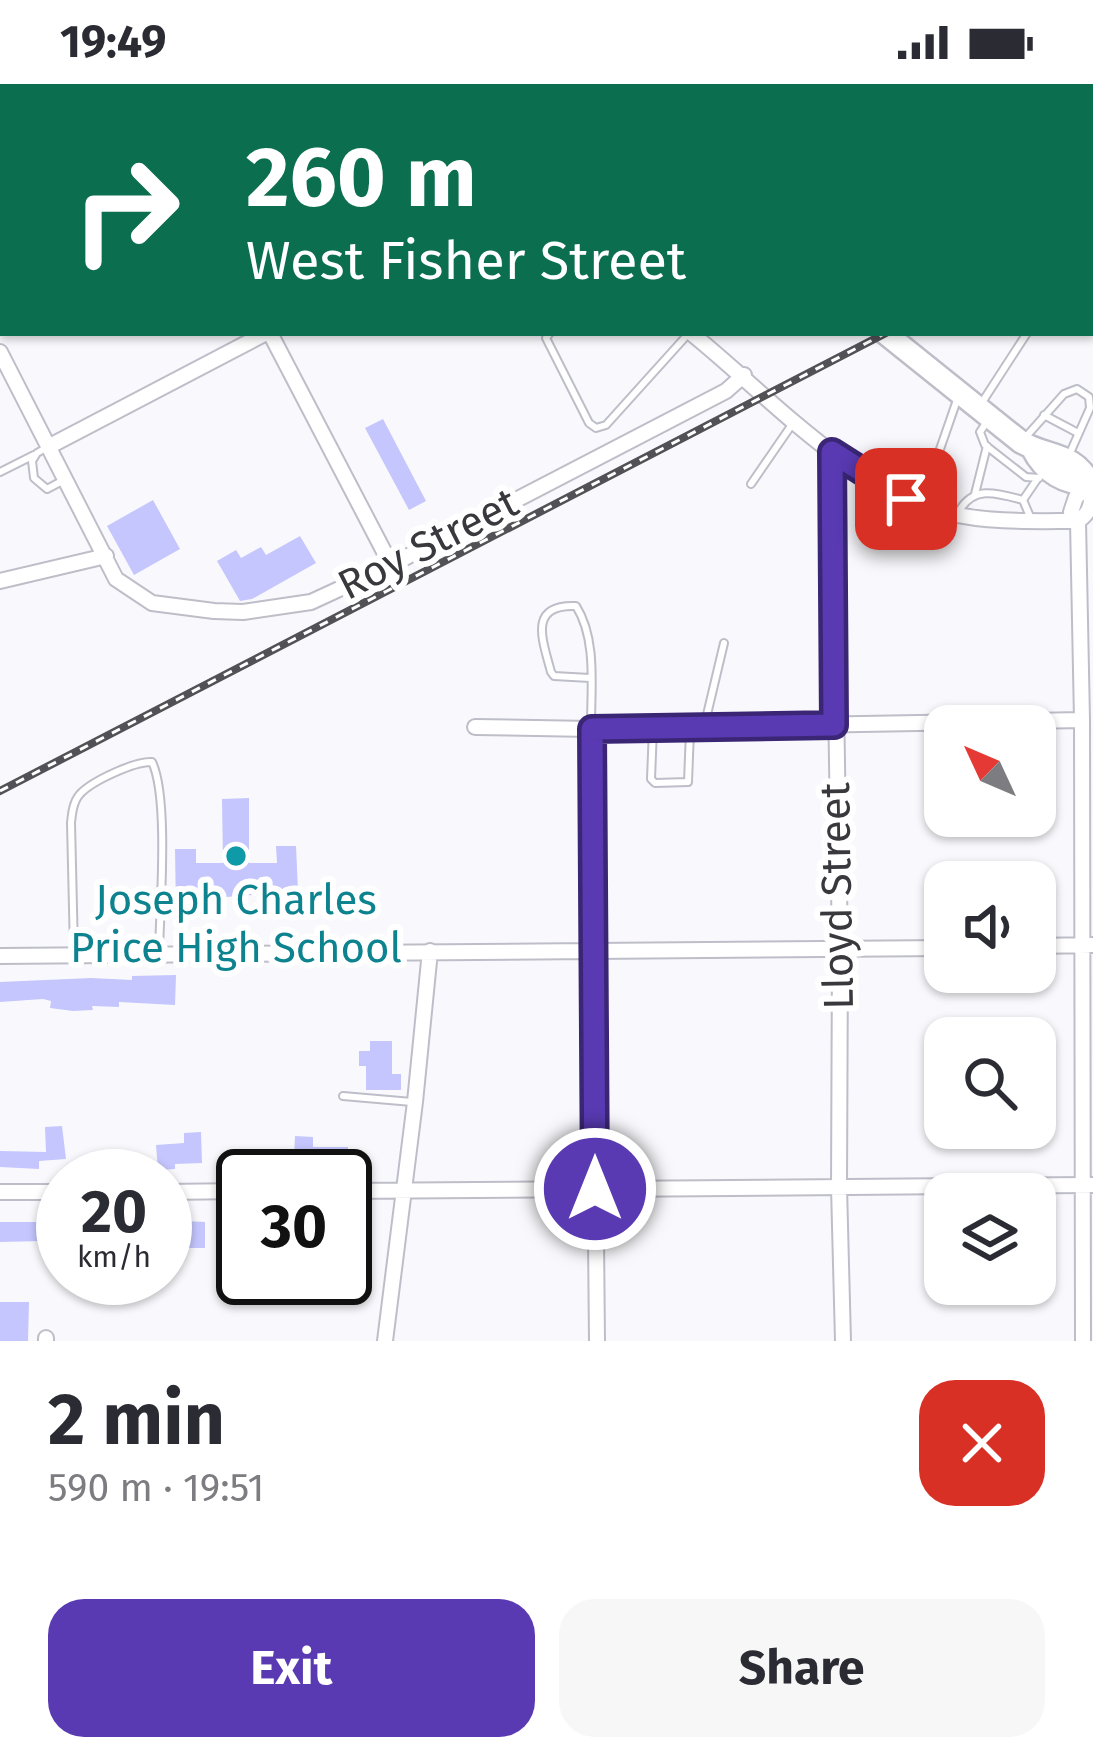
<!DOCTYPE html>
<html lang="en">
<head>
<meta charset="utf-8">
<style>
	:root { --surface:#fff; --page:#f7f7f7; --text:#2b2b33; --muted:#7c7c81; --accent:#593ab2 }
	body { margin:0; font-family:"Fira Sans",sans-serif; background:var(--page); color:var(--text); height:100vh; display:flex; flex-direction:column; font-size:45px; white-space:nowrap }
	* { box-sizing:border-box; margin:0 }
	p { font-size:39px; color:var(--muted) }
	.icon { flex:none; width:66px; height:66px; fill:none; stroke:currentColor; stroke-width:2; stroke-linecap:round; stroke-linejoin:round }
	.map { position:relative; height:1257px; overflow:hidden }
	.sheet { display:flex; flex-direction:column; background:var(--surface); flex:1 }
	.sheet>* { flex:none }
	.top-card { position:absolute; left:0px; top:0px; width:1095px; height:252px; box-shadow:0 3px 9px #0004; background:#0b6e4f; color:#fff; overflow:hidden }
	.needle { width:78px; rotate:314deg }
	.tools { position:absolute; left:924px; top:621px; display:grid; gap:24px }
	.tools a { display:grid; place-items:center; width:132px; height:132px; border-radius:24px; background:var(--surface); box-shadow:0 3px 9px #0004; font-size:60px }
	.speed { position:absolute; left:36px; top:1065px; display:flex; gap:24px; font-size:60px; font-weight:700; text-align:center }
	.speed>* { display:grid; place-content:center; width:156px; height:156px; border-radius:50%; background:var(--surface); box-shadow:0 3px 9px #0004; line-height:1 }
	.speed small { font-size:30px; font-weight:400 }
	.speed .limit { border:6px solid #111; border-radius:18px; background:#fff; color:#111 }
	.pin { position:absolute; display:grid; place-items:center; width:102px; height:102px; color:#fff; margin:-51px; border-radius:24px; box-shadow:0 6px 18px #0006 }
	.me { position:absolute; width:132px; margin:-66px; rotate:0deg; stroke-linejoin:round; filter:drop-shadow(0 0 9px #0008) }
	.turn { display:flex; align-items:center; gap:42px; height:252px; padding:0 48px; font-size:54px }
	.turn .icon { width:156px; height:156px; stroke-width:2.5 }
	.turn b { display:block; font-size:84px; line-height:102px }
	.round { display:grid; place-items:center; flex:none; width:126px; height:126px; border-radius:36px; background:var(--page) }
	.headline { display:flex; align-items:center; justify-content:space-between; height:204px; padding:0 48px }
	h1 { font-size:72px; font-weight:700; line-height:90px }
	.button { display:flex; gap:24px; margin-top:auto; padding:24px 48px }
	.button a { flex:1; height:138px; border-radius:36px; background:var(--accent); color:#fff; font-size:48px; font-weight:700; line-height:138px; text-align:center }
	.button a+a { background:var(--page); color:var(--text) }
	.status { display:flex; justify-content:space-between; align-items:center; height:84px; padding:0 60px; background:var(--surface); direction:ltr }
	.status svg { height:33px; fill:currentColor }
	.map>svg:first-child { display:block }
	.lines { fill:none; stroke-linecap:round; stroke-linejoin:round }
	.stream { stroke:#adcdfd; stroke-width:3 }
	.building { fill:#c4c6fd }
	.service-casing { stroke:#bebec9; stroke-width:10 }
	.minor-casing { stroke:#bebec9; stroke-width:18 }
	.primary-casing { stroke:#bebec9; stroke-width:26 }
	.path { stroke:#a8a8ac; stroke-width:3; stroke-dasharray:9 9; stroke-linecap:butt }
	.service { stroke:#fff; stroke-width:6 }
	.minor { stroke:#fff; stroke-width:14 }
	.primary { stroke:#fff; stroke-width:21 }
	.rail-casing { stroke:#515156; stroke-width:8 }
	.rail { stroke:#fff; stroke-width:3; stroke-dasharray:9; stroke-linecap:butt }
	.route-casing { stroke:#3a2674; stroke-width:30 }
	.route { stroke:#593ab2; stroke-width:21 }
	.culture-dot { fill:#0f9aa8; stroke:#fff; stroke-width:4.5 }
	.labels { text-anchor:middle; dominant-baseline:central; stroke-width:12; stroke-linejoin:round; paint-order:stroke }
	.street-label { font-size:42px; fill:#38383d; stroke:#fff }
	.culture-label { font-size:42px; fill:#0d838f; stroke:#fff }
</style>
</head>
<body>
<div class="status"><b>19:49</b><svg viewBox="0 0 49 12"><path d="M0 12V9h3v3zM5 12V6h3v6zM10 12V3h3v9zM15 12V0h3v12zM26 1h20v11H26zM47 4h2v5h-2z"/></svg></div>
<div class="map">
<svg width="1093" height="1257" viewBox="0 0 1093 1257">
	<rect width="100%" height="100%" fill="#f9f9fd"/>
	<g class="lines">
		<path class="stream" d="M906,0L915,3
			M1027,0L1030,3
			M873,3L874,0
			M934,3L941,0
			M1092,49L1093,50"/>
	</g>
	<path class="building" d="M383,335L426,417L409,426L365,344Z
		M153,416L180,465L134,491L107,442Z
		M300,452L316,479L252,515L240,517L217,477L236,466L241,474L261,463L266,471Z
		M249,714V779H277L276,762H296L299,829H277V809L226,813V809L197,810V828H176L175,765H196V779H223L222,715Z
		M176,891L175,921L119,918V923L92,922L93,926L73,927L50,924L51,917L43,915L0,918V898L91,894L132,896V892Z
		M370,957H392V990H401V1006H366V982H359V967H370Z
		M62,1042L66,1075L39,1077V1085L0,1083V1067L46,1068L45,1043Z
		M201,1048L202,1079L175,1080V1085L158,1086L156,1061L184,1059V1049Z
		M295,1052L313,1053V1063H348V1081H320V1077L294,1075Z
		M165,1136L205,1138V1164H165Z
		M0,1138H63L61,1163H42V1157L0,1158Z
		M0,1218H29L28,1257H0Z"/>
	<g class="lines">
		<defs>
			<path id="service" d="M130,0L134,3
				M566,0L591,3L617,0
				M741,0L749,3
				M178,3L182,0
				M556,3L557,0
				M0,120L3,118
				M550,249L546,254L589,339L596,344L606,341L689,249
				M981,320L1027,249
				M1044,331L1078,349
				M988,336L980,348L985,361L1026,393L1039,394
				M1024,355L1064,310L1077,305L1089,313L1090,324L1070,369
				M46,364L37,369L32,377L34,394L47,405L62,397
				M0,388L34,371
				M751,400L793,339
				M975,410L987,362
				M1023,416L1038,394
				M922,417L957,316
				M959,427C974,401 997,409 1023,416L1031,435
				M590,594L554,592L551,588C543,557 527,520 576,522C597,555 591,603 591,641
				M705,639L724,559
				M653,644L651,695L655,699L688,698L690,647
				M74,867L71,739C72,729 73,718 80,710C92,697 135,677 152,678C169,713 160,824 159,867
				M343,1012L412,1018"/>
			<path id="minor" d="M384,0L387,3
				M11,3L17,0
				M270,249L391,481
				M691,249C768,311 850,404 948,429C990,439 1035,437 1078,437
				M0,268L116,495L152,519L214,527L243,528L311,518L391,481L726,307L744,291
				M48,363L266,249
				M832,367L840,865L839,1103L843,1257
				M1078,437C1092,428 1092,417 1091,401
				M0,497L106,472
				M475,643L591,645L1082,636
				M591,645L597,1257
				M1035,862L1093,861
				M0,872L945,864
				M345,1107L1093,1101
				M0,1108H63
				M165,1108L243,1107
				M46,1257V1254
				M385,1257L415,1018L430,867
				M1083,1257L1082,636L1078,437L1071,428L1076,413L1091,401"/>
			<path id="primary" d="M442,0L450,3
				M885,249L1021,358C1048,374 1074,367 1091,401
				M1032,364C1045,390 1065,400 1093,401"/>
		</defs>
		<use href="#service" class="service-casing"/>
		<use href="#minor" class="minor-casing"/>
		<use href="#primary" class="primary-casing"/>
		<path class="path" d="M841,3L842,0
			M998,3L1000,0"/>
		<use href="#service" class="service"/>
		<use href="#minor" class="minor"/>
		<use href="#primary" class="primary"/>
		<defs>
			<path id="rail" d="M1092,133L1093,132
				M0,707L886,249"/>
		</defs>
		<use href="#rail" class="rail-casing"/>
		<use href="#rail" class="rail"/>
	</g>
	<g class="lines">
		<defs>
			<path id="route" d="M595,1105L592,645L834,641L832,368L906,415"/>
		</defs>
		<use href="#route" class="route-casing"/>
		<use href="#route" class="route"/>
	</g>
	<circle class="culture-dot" cx="236" cy="772" r="12"/>
	<g class="labels">
		<g class="street-label">
			<text transform="translate(428 460) rotate(-27)">Roy Street</text>
			<text transform="translate(837 812) rotate(-91)">Lloyd Street</text>
		</g>
		<g class="culture-label">
			<text x="236" y="816">Joseph Charles<tspan x="236" dy="48">Price High School</tspan></text>
		</g>
	</g>
</svg>
<div class="tools">
<a><svg class="needle" viewBox="-14 -14 28 28"><path d="M0-13l5 13h-10z" fill="#e53935"/><path d="M0 13l5-13h-10z" fill="#7c7c81"/></svg></a>
<a><svg class="icon" aria-label="sound" viewBox="0 0 24 24"><path d="M4 9h4l5-4v14l-5-4H4zM17 9q2 3 0 6"/></svg></a>
<a><svg class="icon" aria-label="search" viewBox="0 0 24 24"><circle cx="10" cy="10" r="6"/><path d="M15 15l6 6"/></svg></a>
<a><svg class="icon" aria-label="layers" viewBox="0 0 24 24"><path d="M12 4l9 5-9 5-9-5zM3 14l9 5 9-5"/></svg></a>
</div>
<div class="speed"><div>20<small>km/h</small></div><div class="limit">30</div></div>
<div class="pin" style="left:906px;top:415px;background:#d93025"><svg class="icon" aria-label="arrive" viewBox="0 0 24 24"><path d="M6 21V4h12l-3 4 3 4H6"/></svg></div>
<svg class="me" style="left:595px;top:1105px" viewBox="-20 -20 40 40"><circle r="17" fill="#593ab2" stroke="#fff" stroke-width="3"/><path d="M0-11L8 9 0 5-8 9z" fill="#fff"/></svg>
<div class="top-card">
<div class="turn"><svg class="icon" aria-label="right" viewBox="0 0 24 24"><path d="M7 20v-9h11M14 6l5 5-5 5"/></svg><div><b>260 m</b>West Fisher Street</div></div>
</div>
</div>
<section class="sheet">
<div class="headline"><div><h1>2 min</h1><p>590 m · 19:51</p></div><a class="round" style="background:#d93025;color:#fff"><svg class="icon" aria-label="close" viewBox="0 0 24 24"><path d="M6 6l12 12M18 6L6 18"/></svg></a></div>
<div class="button"><a>Exit</a><a>Share</a></div>
</section>
</body>
</html>
